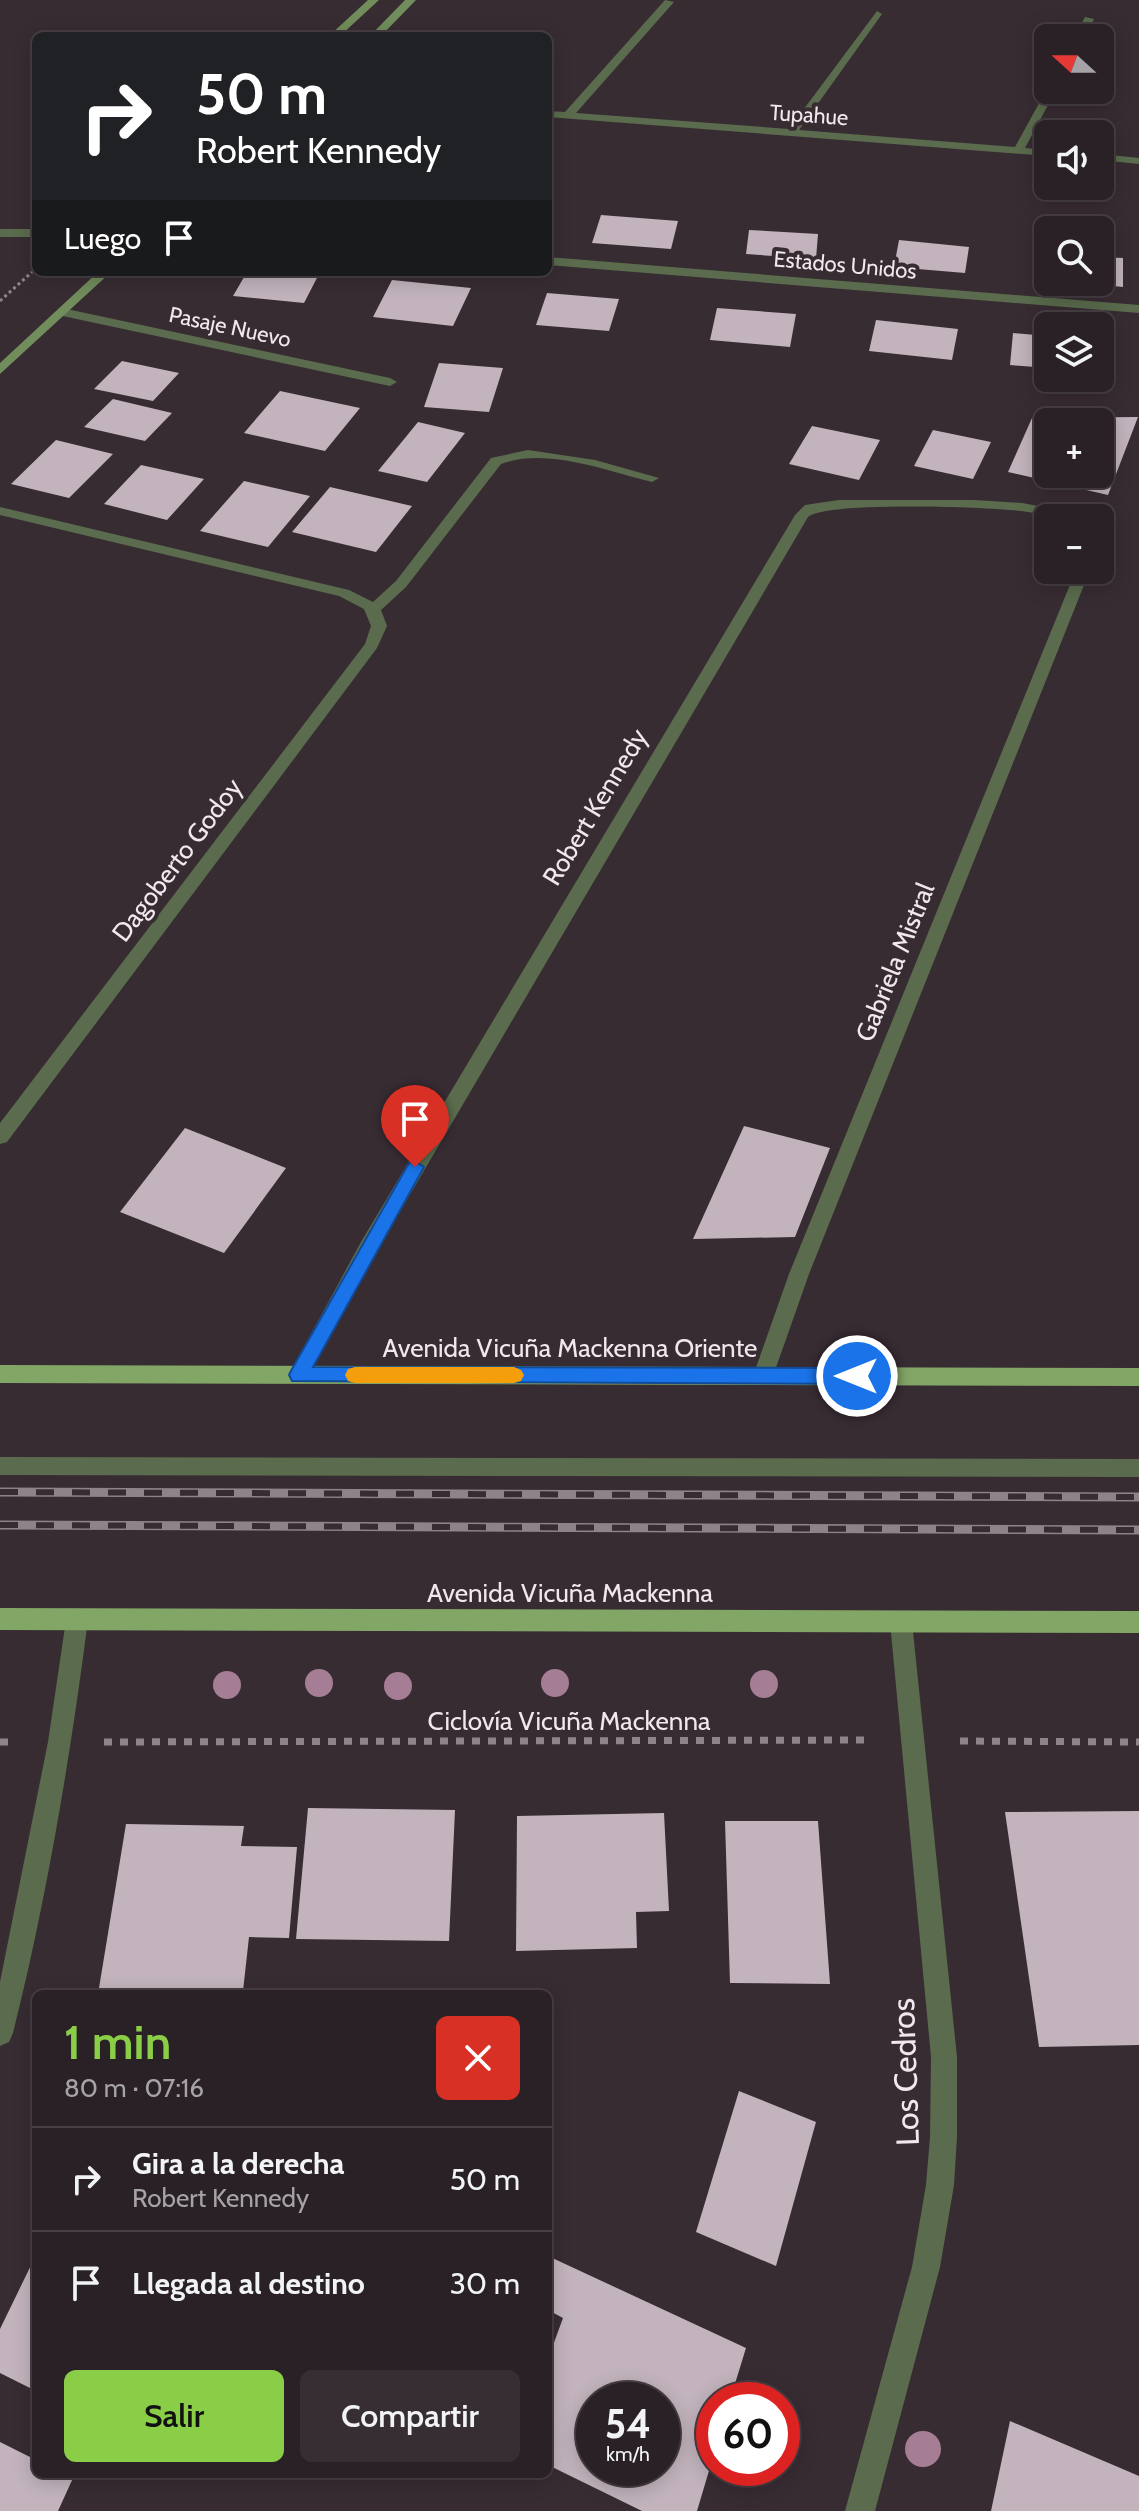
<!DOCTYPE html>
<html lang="es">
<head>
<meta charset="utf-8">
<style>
	:root { --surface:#2a2126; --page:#362e32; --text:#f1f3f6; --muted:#a5a3a7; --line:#463e43; --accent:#8ace47 }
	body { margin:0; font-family:Cabin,sans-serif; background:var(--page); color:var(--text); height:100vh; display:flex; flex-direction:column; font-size:30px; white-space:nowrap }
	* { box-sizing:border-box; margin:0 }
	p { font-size:26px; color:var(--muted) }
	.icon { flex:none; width:44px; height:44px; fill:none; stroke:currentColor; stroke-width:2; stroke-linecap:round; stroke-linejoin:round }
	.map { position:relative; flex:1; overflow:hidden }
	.details { position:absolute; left:32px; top:1990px; width:520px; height:488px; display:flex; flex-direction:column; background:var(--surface); border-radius:12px; box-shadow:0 4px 20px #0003,0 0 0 2px var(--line) }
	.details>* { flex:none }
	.top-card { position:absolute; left:32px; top:32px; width:520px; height:244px; border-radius:12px; box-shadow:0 4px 20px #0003,0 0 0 2px var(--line); background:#202124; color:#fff; overflow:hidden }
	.needle { width:52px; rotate:291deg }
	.controls { position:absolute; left:1034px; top:24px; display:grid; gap:16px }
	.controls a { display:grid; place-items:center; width:80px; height:80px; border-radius:12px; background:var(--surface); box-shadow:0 4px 20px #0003,0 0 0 2px var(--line); font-size:40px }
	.speed { position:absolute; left:576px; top:2382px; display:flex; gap:16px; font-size:40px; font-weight:700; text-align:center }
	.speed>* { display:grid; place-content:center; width:104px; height:104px; border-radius:50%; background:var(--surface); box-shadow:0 4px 20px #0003,0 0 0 2px var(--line); line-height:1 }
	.speed small { font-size:20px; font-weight:400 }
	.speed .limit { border:12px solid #d22; background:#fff; color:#111 }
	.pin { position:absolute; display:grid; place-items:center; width:68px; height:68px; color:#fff; margin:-82px -34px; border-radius:50% 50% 50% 0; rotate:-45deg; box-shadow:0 0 8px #0007 }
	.pin .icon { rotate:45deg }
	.me { position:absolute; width:88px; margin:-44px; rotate:270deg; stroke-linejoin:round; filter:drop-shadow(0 0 6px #0008) }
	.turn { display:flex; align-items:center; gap:28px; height:168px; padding:0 32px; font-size:36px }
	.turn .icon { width:104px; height:104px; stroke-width:2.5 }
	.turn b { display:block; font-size:56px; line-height:68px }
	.then { display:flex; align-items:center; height:76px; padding:0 32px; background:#0003; gap:16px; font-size:30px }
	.round { display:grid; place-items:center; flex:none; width:84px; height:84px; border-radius:12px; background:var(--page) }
	.summary { display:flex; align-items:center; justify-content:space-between; height:136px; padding:0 32px }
	h1 { font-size:48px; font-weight:600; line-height:60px; color:var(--accent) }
	.action { display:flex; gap:16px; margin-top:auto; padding:16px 32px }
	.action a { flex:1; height:92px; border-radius:12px; background:var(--accent); color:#111; font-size:32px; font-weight:600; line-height:92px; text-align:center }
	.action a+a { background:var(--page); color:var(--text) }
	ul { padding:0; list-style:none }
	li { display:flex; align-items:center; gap:24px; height:104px; padding:0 32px; border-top:2px solid var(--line) }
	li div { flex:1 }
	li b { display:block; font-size:30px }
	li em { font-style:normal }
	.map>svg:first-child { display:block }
	.building { fill:#c2b3bc; fill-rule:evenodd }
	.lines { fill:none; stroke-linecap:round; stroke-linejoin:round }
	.path-far1 { stroke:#8e848a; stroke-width:3; stroke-dasharray:3 3; stroke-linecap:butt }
	.path { stroke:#8e848a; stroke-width:7; stroke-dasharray:8 8; stroke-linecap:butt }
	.lane { fill:#5a6c4d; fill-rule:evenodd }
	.street { fill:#5a6c4d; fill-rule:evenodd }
	.secondary { fill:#708d5b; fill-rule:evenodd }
	.primary { fill:#82a665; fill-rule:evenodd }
	.rail-casing { stroke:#8d8389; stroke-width:9 }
	.rail { stroke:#382c33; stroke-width:6; stroke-dasharray:18; stroke-linecap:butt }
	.tree { fill:#a57d95 }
	.route { fill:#1a73e8; stroke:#114b97; stroke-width:2 }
	.slow { fill:#f59e0b }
	.labels { text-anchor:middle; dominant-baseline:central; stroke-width:8; stroke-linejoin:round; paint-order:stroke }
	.far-street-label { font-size:22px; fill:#f0e8ed; stroke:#382c33 }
	.street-label { font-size:26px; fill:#f0e8ed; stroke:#382c33 }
	.near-street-label { font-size:32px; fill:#f0e8ed; stroke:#382c33 }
</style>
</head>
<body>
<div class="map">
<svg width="1139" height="2511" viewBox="0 0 1139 2511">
	<rect width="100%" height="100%" fill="#382c33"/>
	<path class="building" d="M601,215L678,221L671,249L592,243Z
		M749,230L818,234L816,259L746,254Z
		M899,240L969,247L965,273L894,267Z
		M1100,257L1123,258V287L1093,284L1100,282Z
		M247,272H300L319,274L304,303L233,296Z
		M392,280L471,288L453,326L373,317Z
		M547,293L619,299L609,331L536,325Z
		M717,308L796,314L790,347L710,340Z
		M876,320L958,329L952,360L869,351Z
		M1013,333L1048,336V368L1010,365Z
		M122,361L179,373L153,401L94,389Z
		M439,363L503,368L489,412L424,407Z
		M280,391L360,408L325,451L244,433Z
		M113,399L172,413L145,441L84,427Z
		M1138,417L1108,495L1008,472L1032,418ZM1048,422H1100V474H1048Z
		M418,422L465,433L427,482L378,471Z
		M812,426L880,440L859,480L789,464Z
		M933,430L991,442L973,479L914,466Z
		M56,440L113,454L69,498L11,484Z
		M141,465L204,479L167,520L104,504Z
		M244,481L310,496L268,547L200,531Z
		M330,487L412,506L376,552L292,532Z
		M744,1126L830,1148L795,1237L693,1239Z
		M185,1128L286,1168L224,1253L120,1212Z
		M308,1808L455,1810L449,1941L296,1939Z
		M1139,1811V2045L1039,2047L1005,1812Z
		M664,1813L669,1911L636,1912L637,1948L516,1951L517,1816Z
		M725,1821H818L830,1984L730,1983Z
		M126,1824L244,1826L241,1846L297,1847L289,1938L249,1937L243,1991L99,1988Z
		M739,2091L816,2122L776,2266L696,2232Z
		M36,2255V2391L0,2373V2329Z
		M548,2256L746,2348L730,2400H714V2454L697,2511H642L548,2465V2359L563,2318L548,2310ZM594,2400H662V2468H594Z
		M1010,2421L1139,2476V2511H991Z
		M0,2442L36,2460V2474H66L73,2478L58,2511H0Z"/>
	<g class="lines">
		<path class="path-far1" d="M0,301L32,272"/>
		<path class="path" d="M960,1741L1139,1742
			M0,1742H14
			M104,1742L866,1740"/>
		<path class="lane" d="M0,1457L1139,1459V1477L0,1475Z"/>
		<path class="street" d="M665,0L674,2L576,113L789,129L877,11L882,14L799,130L1015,147L1048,87V90H1056L1025,148L1048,150V156L548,117V111L565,112Z
			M1085,17L1094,19L1084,38H1074Z
			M1100,154L1139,158V164L1100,160Z
			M0,229H36V237H0Z
			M548,257L1139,305V313L548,265Z
			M62,308L390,378L397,382L390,386L58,315V309Z
			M528,450L595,460L659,478L652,482C606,471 547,447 501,464L406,587L381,610L387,626L377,648L7,1142L0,1144V1123L365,644L371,626L364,609L339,596L0,515V507L349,590L373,602L396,581L491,458Z
			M839,500H974L1022,503L1081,514L1088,518C1065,518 1044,514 1021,511C988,507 827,501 808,517L375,1254L306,1381L299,1384L292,1381L289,1375L292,1369L361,1242L795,515L805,505Z
			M1099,518L1105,519L1107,522L1105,531L1100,532Z
			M1076,570H1090L809,1274L773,1376L770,1382L763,1385L756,1382L753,1376L789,1274Z
			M77,1609L85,1613L88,1620C70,1759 47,1897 13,2033L9,2042L0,2046V1982L48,1742L66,1620L69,1613Z
			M901,1611L909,1615L912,1622L957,2057V2137L954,2185L940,2267L875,2511H845L912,2267L926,2185L930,2137L931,2057L890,1622L893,1615Z"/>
		<path class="secondary" d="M368,0H379L340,36H329Z
			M405,0H416L381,36H370Z
			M98,272H111L0,374V363Z"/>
		<path class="primary" d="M0,1365L1139,1368V1386L0,1383Z
			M0,1608L1139,1611V1633L0,1630Z"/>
		<defs>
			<path id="rail" d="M0,1492L1139,1497
				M0,1525L1139,1530"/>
		</defs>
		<use href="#rail" class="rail-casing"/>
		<use href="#rail" class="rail"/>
	</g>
	<g class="tree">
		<circle cx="319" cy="1683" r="14"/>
		<circle cx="555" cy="1683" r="14"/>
		<circle cx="764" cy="1684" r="14"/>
		<circle cx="227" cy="1685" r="14"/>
		<circle cx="398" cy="1686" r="14"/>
		<circle cx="923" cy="2449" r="18"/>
	</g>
	<path class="route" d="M415,1161L424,1167L313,1367L857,1368L864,1370L867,1376L864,1382L857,1384L292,1381L289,1375L292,1369L409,1163Z"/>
	<path class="slow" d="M355,1367H514L521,1370L524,1375L521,1381L514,1383H355L348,1381L345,1375L348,1369Z"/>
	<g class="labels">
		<g class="far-street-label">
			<text transform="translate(809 115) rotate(4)">Tupahue</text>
			<text transform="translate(845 265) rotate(5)">Estados Unidos</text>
			<text transform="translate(230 327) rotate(12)">Pasaje Nuevo</text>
		</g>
		<g class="street-label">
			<text transform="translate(595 807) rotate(-59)">Robert Kennedy</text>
			<text transform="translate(177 860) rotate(-53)">Dagoberto Godoy</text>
			<text transform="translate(895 962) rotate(-68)">Gabriela Mistral</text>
			<text x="570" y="1348">Avenida Vicuña Mackenna Oriente</text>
			<text x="570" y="1593">Avenida Vicuña Mackenna</text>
			<text x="569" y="1721">Ciclovía Vicuña Mackenna</text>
		</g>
		<g class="near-street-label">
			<text transform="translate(905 2072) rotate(-92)">Los Cedros</text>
		</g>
	</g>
</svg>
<div class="controls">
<a><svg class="needle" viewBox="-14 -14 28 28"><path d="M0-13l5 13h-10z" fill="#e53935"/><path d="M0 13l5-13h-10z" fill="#a5a3a7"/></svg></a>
<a><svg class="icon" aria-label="sound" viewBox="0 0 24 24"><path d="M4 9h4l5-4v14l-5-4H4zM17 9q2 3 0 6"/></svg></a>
<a><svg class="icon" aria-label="search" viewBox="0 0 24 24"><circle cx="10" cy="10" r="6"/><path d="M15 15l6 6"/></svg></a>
<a><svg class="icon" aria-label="layers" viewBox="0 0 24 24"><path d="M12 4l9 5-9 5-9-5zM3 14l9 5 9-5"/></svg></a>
<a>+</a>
<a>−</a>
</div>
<div class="speed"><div>54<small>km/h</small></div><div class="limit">60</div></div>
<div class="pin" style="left:415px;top:1167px;background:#d93025"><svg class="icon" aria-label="arrive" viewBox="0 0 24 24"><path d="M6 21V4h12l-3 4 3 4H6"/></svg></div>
<svg class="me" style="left:857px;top:1376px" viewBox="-20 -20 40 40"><circle r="17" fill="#1a73e8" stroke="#fff" stroke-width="3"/><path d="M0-11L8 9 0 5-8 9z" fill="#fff"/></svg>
<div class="top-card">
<div class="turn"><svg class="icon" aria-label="right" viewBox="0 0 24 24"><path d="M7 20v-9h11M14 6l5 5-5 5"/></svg><div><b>50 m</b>Robert Kennedy</div></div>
<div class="then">Luego<svg class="icon" aria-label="arrive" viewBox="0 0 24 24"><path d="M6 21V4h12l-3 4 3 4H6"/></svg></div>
</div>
<section class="details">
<div class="summary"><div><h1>1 min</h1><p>80 m · 07:16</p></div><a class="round" style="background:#d93025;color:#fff"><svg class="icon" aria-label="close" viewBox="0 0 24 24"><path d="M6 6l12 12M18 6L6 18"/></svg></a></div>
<ul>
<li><svg class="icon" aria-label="right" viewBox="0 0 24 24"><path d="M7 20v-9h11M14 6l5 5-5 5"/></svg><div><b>Gira a la derecha</b><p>Robert Kennedy</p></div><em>50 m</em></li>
<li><svg class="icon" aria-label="arrive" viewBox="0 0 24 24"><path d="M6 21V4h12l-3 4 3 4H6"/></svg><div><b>Llegada al destino</b></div><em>30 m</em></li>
</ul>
<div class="action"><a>Salir</a><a>Compartir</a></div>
</section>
</div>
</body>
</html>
